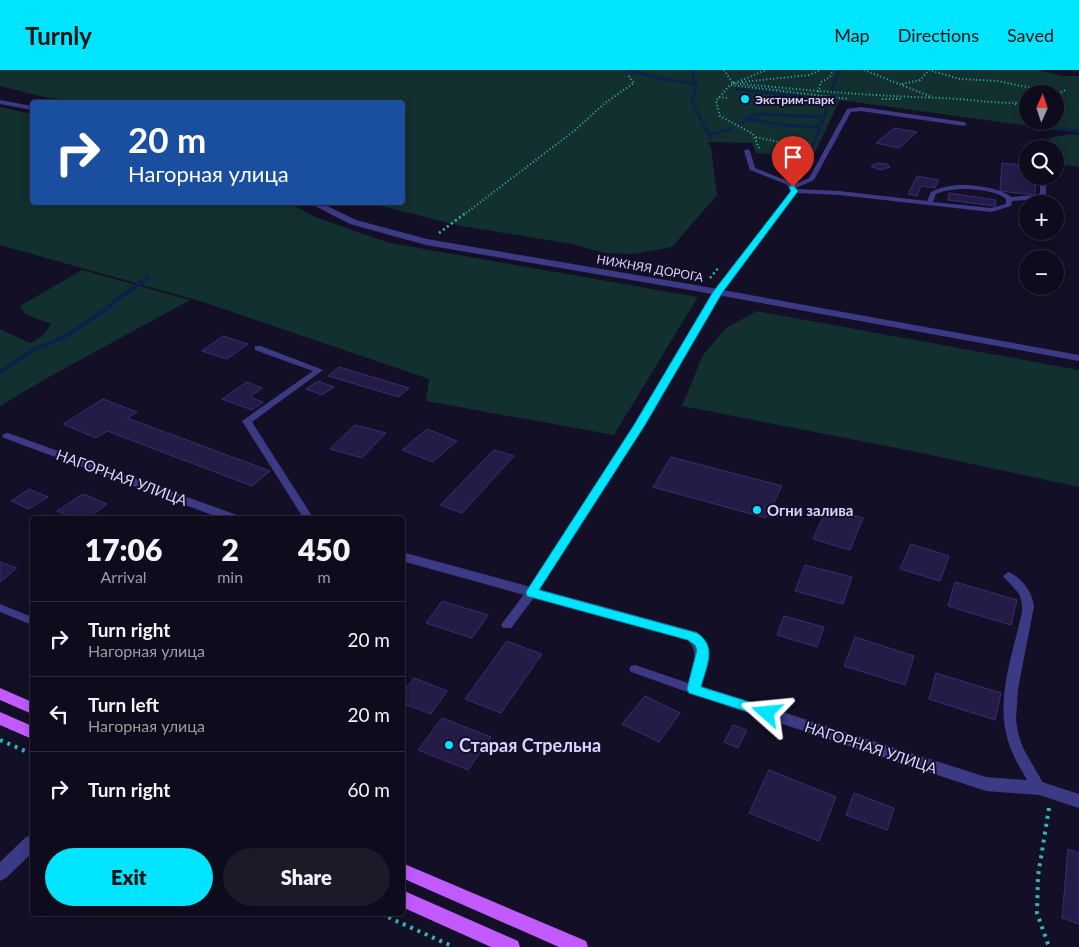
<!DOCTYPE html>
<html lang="en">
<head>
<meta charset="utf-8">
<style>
	:root { --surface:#0e0b1c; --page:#1c1929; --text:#f1f3f6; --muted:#9b9ba3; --line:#2e2b3b; --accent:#00e5ff }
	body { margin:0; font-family:Lato,sans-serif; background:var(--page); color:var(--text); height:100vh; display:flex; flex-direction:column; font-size:19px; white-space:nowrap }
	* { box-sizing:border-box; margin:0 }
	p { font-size:16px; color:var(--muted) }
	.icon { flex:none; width:28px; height:28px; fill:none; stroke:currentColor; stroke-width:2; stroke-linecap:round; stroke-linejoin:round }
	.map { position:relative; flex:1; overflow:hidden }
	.details { position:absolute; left:30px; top:446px; width:375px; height:400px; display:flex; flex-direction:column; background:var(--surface); border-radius:5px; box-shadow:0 2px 12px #0003,0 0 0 1px var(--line) }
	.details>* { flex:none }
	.hud { position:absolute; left:30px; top:30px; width:375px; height:105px; border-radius:5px; box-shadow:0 2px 12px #0003,0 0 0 1px var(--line); background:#1a4fa0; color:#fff; overflow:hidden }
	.needle { width:32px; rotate:3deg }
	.tools { position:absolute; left:1019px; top:15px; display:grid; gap:10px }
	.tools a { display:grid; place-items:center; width:45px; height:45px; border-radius:50%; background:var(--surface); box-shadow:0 2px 12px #0003,0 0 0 1px var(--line); font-size:25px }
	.pin { position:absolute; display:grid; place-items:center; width:42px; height:42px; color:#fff; margin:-51px -21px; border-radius:50% 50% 50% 0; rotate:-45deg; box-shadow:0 0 5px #0007 }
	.pin .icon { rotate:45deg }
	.me { position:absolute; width:55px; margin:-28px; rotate:288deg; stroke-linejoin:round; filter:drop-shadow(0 0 4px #0008) }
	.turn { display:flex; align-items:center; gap:18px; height:105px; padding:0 15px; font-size:22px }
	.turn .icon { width:65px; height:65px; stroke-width:2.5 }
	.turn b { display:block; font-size:35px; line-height:42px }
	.eta { display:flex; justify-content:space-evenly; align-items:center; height:85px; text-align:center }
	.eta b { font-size:30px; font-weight:800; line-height:35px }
	.button { display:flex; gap:10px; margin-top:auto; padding:10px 15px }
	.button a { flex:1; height:58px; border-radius:30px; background:var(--accent); color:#111; font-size:20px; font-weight:800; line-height:58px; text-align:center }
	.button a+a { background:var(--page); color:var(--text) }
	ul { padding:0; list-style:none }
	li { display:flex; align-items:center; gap:15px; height:75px; padding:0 15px; border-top:1px solid var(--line) }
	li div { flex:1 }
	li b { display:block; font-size:19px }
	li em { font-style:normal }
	header { display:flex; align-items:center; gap:30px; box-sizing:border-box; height:70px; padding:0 25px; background:var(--accent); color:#111 }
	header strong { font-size:24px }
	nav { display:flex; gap:28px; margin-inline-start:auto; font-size:18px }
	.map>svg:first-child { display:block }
	.green { fill:#12302f; fill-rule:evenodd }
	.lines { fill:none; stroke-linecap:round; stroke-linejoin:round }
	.stream-far1 { stroke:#0c2248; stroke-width:3 }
	.stream { stroke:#0c2248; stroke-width:4.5 }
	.building { fill:#241b47; stroke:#3b2d73 }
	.path-far2 { stroke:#2fb8b0; stroke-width:2; stroke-dasharray:1 2.5; stroke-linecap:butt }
	.path-far1 { stroke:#2fb8b0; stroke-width:2.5; stroke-dasharray:2 3; stroke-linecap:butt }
	.path { stroke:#2fb8b0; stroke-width:4; stroke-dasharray:3 5; stroke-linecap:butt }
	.lane { fill:#3d3a85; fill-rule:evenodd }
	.street { fill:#3d3a85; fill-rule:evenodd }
	.primary { fill:#c25bff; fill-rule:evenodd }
	.route { fill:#00e5ff; stroke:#0095a6 }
	.poi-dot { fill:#00e5ff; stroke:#130f26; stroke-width:2 }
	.labels { text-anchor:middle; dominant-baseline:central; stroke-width:4; stroke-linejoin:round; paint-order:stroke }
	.far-poi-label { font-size:12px; font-weight:bold; fill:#d9d4ff; stroke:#130f26; text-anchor:start }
	.far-street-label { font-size:12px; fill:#d9d4ff; stroke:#130f26 }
	.street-label { font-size:15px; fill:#d9d4ff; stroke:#130f26 }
	.poi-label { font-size:15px; font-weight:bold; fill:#d9d4ff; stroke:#130f26; text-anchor:start }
	.near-poi-label { font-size:18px; font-weight:bold; fill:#d9d4ff; stroke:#130f26; text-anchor:start }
</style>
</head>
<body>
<header>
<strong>Turnly</strong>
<nav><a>Map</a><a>Directions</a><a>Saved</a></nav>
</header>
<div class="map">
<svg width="1079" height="877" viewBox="0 0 1079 877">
	<rect width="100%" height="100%" fill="#130f26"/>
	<path class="green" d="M0,0H1039L1063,6H1079V63L840,30L803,107L776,99L773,97L770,84L756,83L752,73L708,72L711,78L717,125L672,177L634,184L605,183L572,174L461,156L369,133L402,132V32H83L44,27L0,16ZM1028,24H1055V51H1028Z
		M0,37L32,44V132L290,133L317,148L390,173L698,227L614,365L426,331L429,309L203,232L0,175Z
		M1072,64L1079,65V97L1065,95L1055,105V79H1049V68Z
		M82,200L190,230C127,265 62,298 0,336V259L30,273L43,265L51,254L25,244L20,236Z
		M757,241L1079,300V417L912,381L682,336L703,285L726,258Z"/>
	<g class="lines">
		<path class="stream-far1" d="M628,0L661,9L697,14
			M692,0L696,18L692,32L711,69
			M737,19L828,30
			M832,21L839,0
			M748,49L782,55L819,57
			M741,53L755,44L823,47
			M1059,59L1079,61
			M709,65L731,59
			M801,106L826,42L828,29"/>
		<path class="stream" d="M0,302L33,280L66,266L85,254L148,207"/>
	</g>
	<path class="building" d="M894,58L917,62L899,78L876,73Z
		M877,93L887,94L890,97L880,100L871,96Z
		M1002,93L1028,96V106H1036L1035,125L1000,121Z
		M917,106L939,110L935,118L921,116L917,126L908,124Z
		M949,123L996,130L995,136L948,130Z
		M223,266L248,274L227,289L202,281Z
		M339,297L409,318L399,327L328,306Z
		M318,311L334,317L322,325L306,319Z
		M247,312L262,318L250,327L263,332L252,340L222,329Z
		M103,329L137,342L127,348L270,401L252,416L107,361L96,368L63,354Z
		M355,355L386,363L362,388L330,379Z
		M427,359L457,371L433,392L402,380Z
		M494,380L514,386L462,443L440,435Z
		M671,387L782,416L766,448L653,417Z
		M29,419L48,427L29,439L11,431Z
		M83,424L107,434L87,449H74L57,441Z
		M827,438L863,448L850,480L813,469Z
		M911,474L949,486L940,511L900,499Z
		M0,492L17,498L0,512Z
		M805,495L852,507L843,534L795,521Z
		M955,512L1017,530L1011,555L948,536Z
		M442,531L488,545L472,568L426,553Z
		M784,546L824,557L817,577L777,565Z
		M855,567L914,586L905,615L844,596Z
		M507,571L542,584L501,643L465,629Z
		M936,603L1001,623L995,650L929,629Z
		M414,608L447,621L431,644L402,633V624Z
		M645,626L680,643L659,672L622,654Z
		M442,648L491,667L468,700L418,680Z
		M733,655L747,660L738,678L724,672Z
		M769,700L836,727L819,771L749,743Z
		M854,723L894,738L887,760L846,745Z
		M1068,779L1079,783V854L1062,848Z"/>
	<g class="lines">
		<path class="path-far2" d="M724,0L733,13
			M864,0L932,27
			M742,12L809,5L821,0
			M733,13C803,20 871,26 941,28C970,29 999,35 1028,32
			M902,14L920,10L929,0L960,9L998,11L1060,24
			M731,15L849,29
			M818,22L821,12L830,7L833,0
			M1055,26L1065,20
			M719,27L727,28
			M882,29H901
			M1015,34L1028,40
			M756,67L792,75L783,101
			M759,78L753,64L720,46L716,31L730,15L766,0
			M466,143L574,61L605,33L634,13L627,4"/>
		<path class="path-far1" d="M439,163L467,142
			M710,208L719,197"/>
		<path class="path" d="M0,670L32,684
			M1049,738L1038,806L1037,843L1049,877
			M381,844L454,877"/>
		<path class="lane" d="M861,37L964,52L967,54L964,56L861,41L851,42L814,110L796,118L797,119L839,121L927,131L931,122C937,119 943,117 950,116C964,113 1000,117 1011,127L1036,125L1040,123V106H1046V124L1038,129L1012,131L1011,136L991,142L839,125L797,123L721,223L644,355L536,525L511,558H503L501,555L503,552L528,519L634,355L714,222L792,121L786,114L750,100L744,81L747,79L750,81L755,98L790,112L793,115L809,108L847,39ZM959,119C973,119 996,120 1006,129V134L991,138L933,132L936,124L944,121Z
			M255,276H261L323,300L252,352L314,449H304L242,351L313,301L255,280Z
			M1008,502C1022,507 1032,522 1034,536L1018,619L1016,649L1018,663L1023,678L1046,718L1044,722L1039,723L1034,722C1024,704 1010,684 1006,663C997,624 1014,580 1022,542C1023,521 1014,520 1003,506Z
			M0,534L32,547V555L0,542Z
			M635,595L697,616L699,619L697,622L693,624L631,602L629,599L631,596Z"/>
		<path class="street" d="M0,30L32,36V40L0,34Z
			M307,132H319L356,150L427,169L701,216L1079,285V291L701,222L426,175L350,154Z
			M8,363L240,446L242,449H223L4,368L2,366L4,364Z
			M402,482L697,562C715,579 708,596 701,616L986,707L1039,711L1079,724V738L1039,725L986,721L688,623L686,619C691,603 702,583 687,570L402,491Z
			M32,765V783L6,808L0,811V792L26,767Z"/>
		<path class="primary" d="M0,618L32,632V644L0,630Z
			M0,642L32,656V669L0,655Z
			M402,793L586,871L588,877H559L402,808Z
			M402,820L518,871L520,877H491L402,837Z"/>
	</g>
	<path class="route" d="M793,115L798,121L722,223L645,355L539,520L697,563C718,577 706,596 701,617L772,639L774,643L772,647L767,648L689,623L687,619L697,580L695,575L688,570L527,526L526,522L634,355L713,222L791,121L789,117Z"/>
	<g class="poi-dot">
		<circle cx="745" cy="29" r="5"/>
		<circle cx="757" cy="440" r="5"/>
		<circle cx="449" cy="675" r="5"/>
	</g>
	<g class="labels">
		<g class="far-poi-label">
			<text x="755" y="29">Экстрим-парк</text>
		</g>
		<g class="far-street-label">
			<text transform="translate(650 198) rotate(10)">НИЖНЯЯ ДОРОГА</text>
		</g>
		<g class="street-label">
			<text transform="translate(122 407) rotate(20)">НАГОРНАЯ УЛИЦА</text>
			<text transform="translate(871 677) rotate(18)">НАГОРНАЯ УЛИЦА</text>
		</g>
		<g class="poi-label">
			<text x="767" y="440">Огни залива</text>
		</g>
		<g class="near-poi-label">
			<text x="459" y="675">Старая Стрельна</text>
		</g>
	</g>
</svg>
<div class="tools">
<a><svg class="needle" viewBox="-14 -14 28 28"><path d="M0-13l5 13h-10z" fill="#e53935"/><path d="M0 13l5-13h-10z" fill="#9b9ba3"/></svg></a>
<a><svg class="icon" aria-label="search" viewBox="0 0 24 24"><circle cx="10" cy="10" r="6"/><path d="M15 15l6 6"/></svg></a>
<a>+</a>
<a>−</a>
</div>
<div class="pin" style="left:793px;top:117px;background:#d93025"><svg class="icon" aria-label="arrive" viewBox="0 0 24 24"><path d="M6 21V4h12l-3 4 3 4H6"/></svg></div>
<svg class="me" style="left:767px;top:643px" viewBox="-20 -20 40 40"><path d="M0-17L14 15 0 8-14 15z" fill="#00e5ff" stroke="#fff" stroke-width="4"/></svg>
<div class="hud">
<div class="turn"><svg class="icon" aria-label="right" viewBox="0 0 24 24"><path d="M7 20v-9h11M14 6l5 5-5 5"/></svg><div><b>20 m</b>Нагорная улица</div></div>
</div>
<section class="details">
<div class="eta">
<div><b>17:06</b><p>Arrival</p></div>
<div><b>2</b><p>min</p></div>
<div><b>450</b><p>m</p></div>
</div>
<ul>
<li><svg class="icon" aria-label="right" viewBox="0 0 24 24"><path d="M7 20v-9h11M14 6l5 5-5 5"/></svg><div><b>Turn right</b><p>Нагорная улица</p></div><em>20 m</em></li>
<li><svg class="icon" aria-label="left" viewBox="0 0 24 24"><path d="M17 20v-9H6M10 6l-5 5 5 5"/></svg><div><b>Turn left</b><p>Нагорная улица</p></div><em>20 m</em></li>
<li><svg class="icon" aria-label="right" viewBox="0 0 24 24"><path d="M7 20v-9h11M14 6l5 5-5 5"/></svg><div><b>Turn right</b></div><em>60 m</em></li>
</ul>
<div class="button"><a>Exit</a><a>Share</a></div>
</section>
</div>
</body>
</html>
